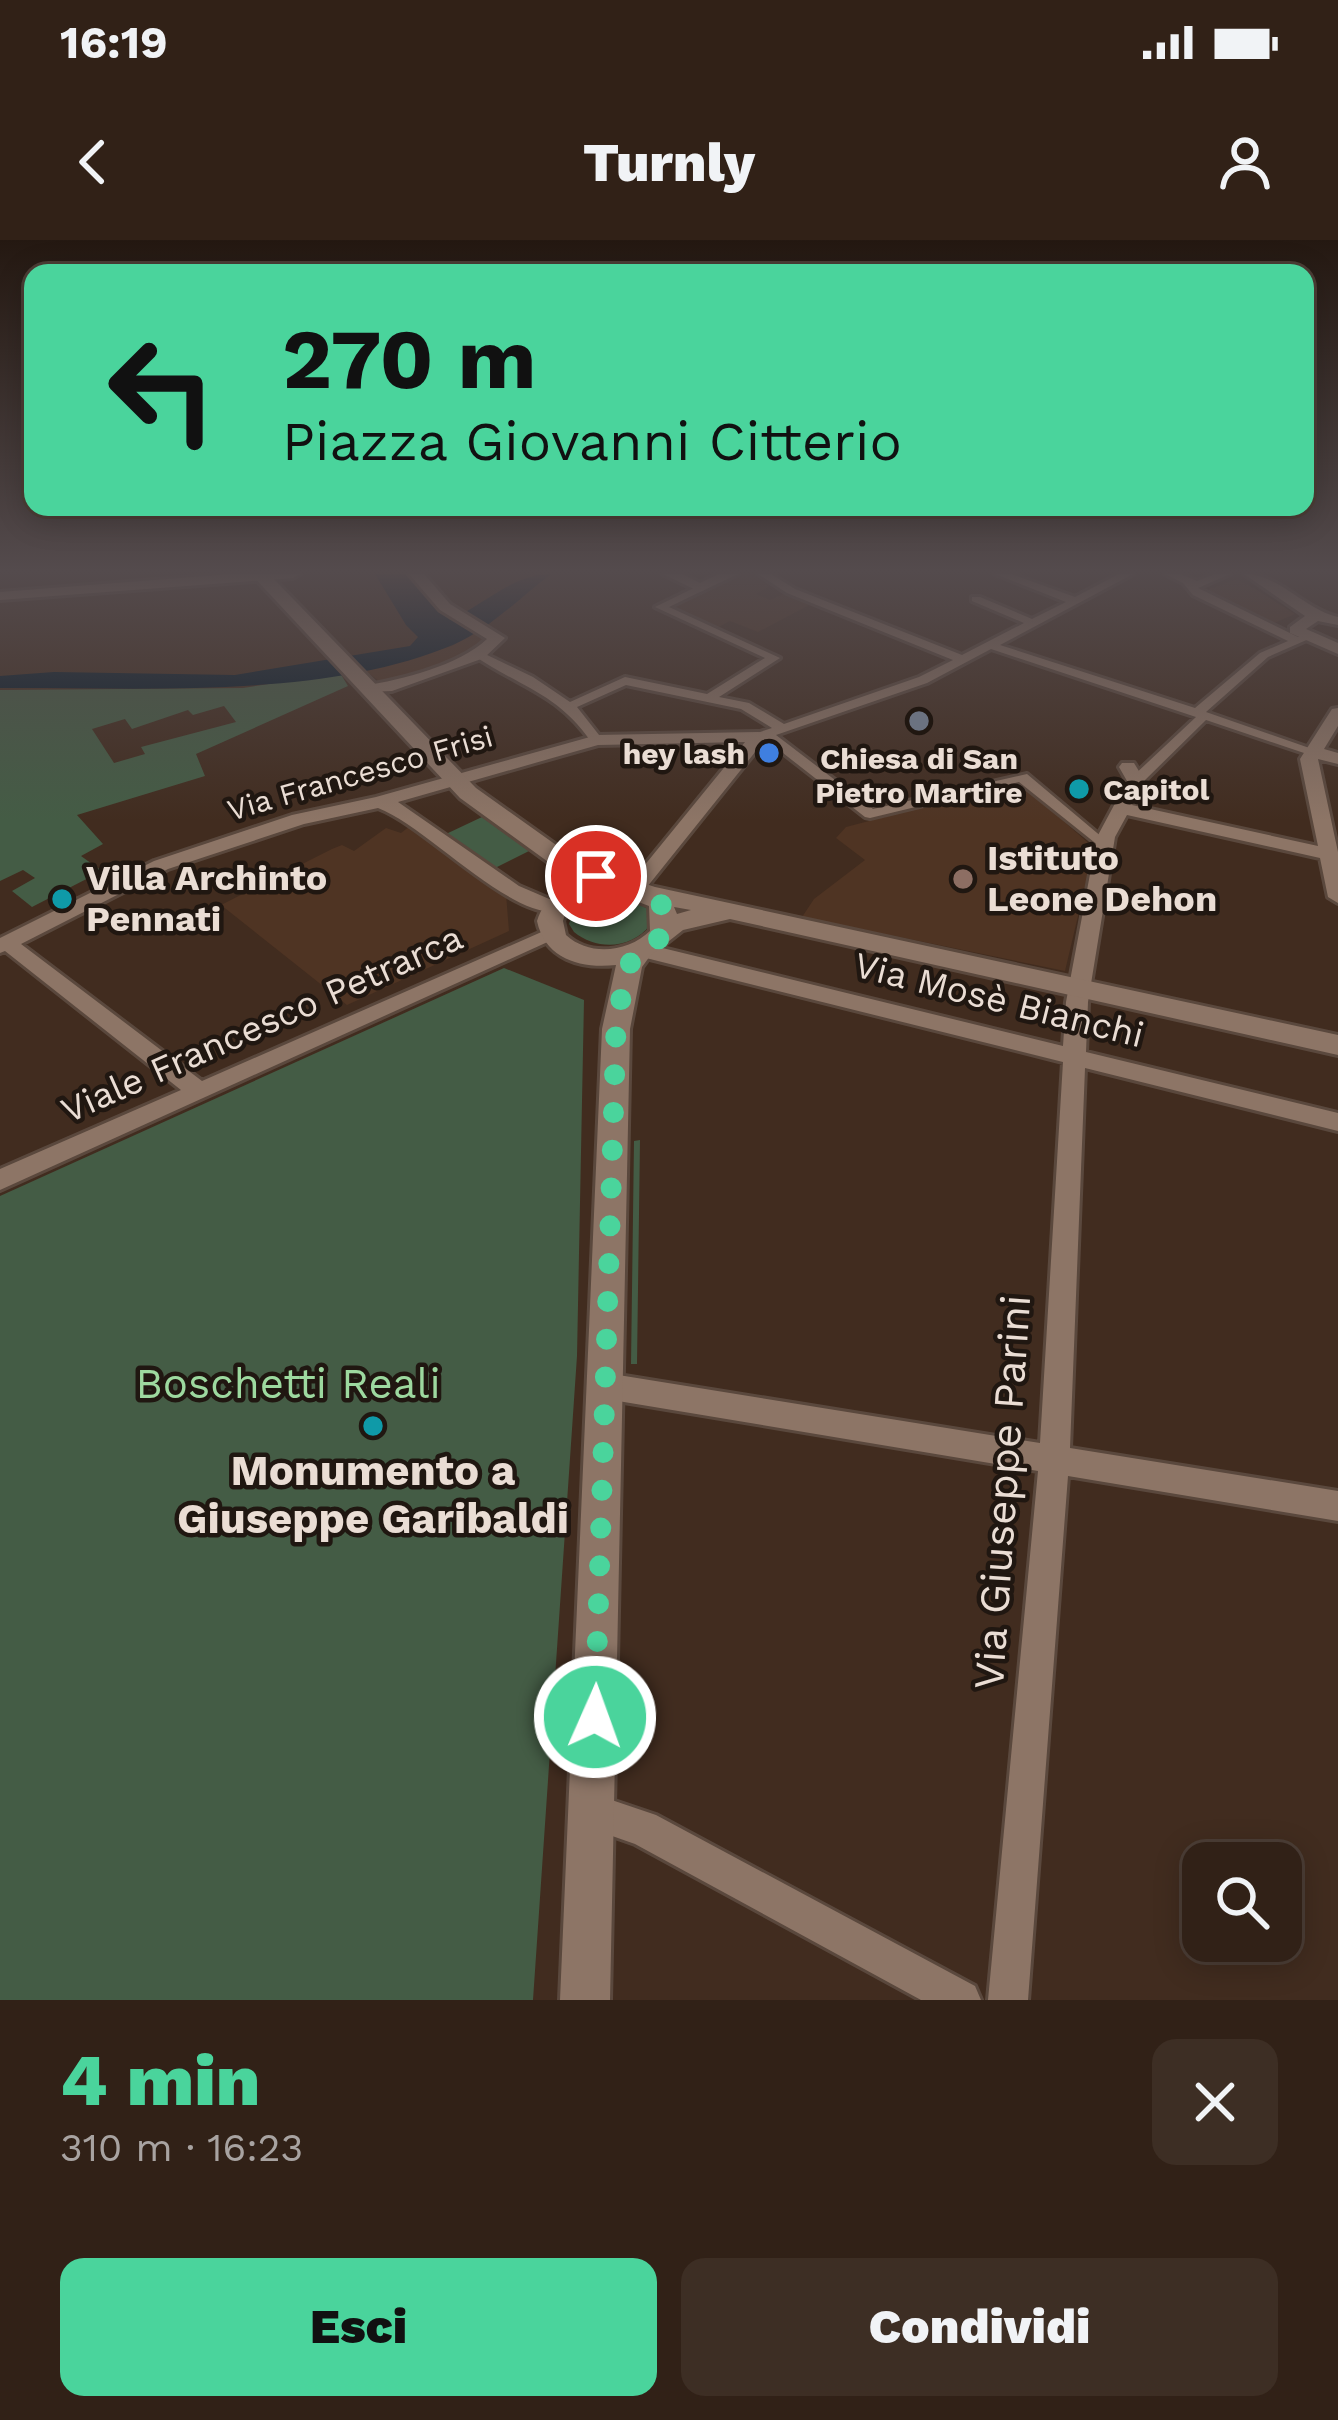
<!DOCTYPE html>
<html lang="it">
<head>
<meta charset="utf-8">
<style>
	:root { --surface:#312117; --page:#3d2e24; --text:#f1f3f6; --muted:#a8a3a1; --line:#4c3e36; --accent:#4ad49c }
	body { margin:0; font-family:"Work Sans",sans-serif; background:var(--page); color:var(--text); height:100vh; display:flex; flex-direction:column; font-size:45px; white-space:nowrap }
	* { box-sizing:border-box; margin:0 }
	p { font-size:39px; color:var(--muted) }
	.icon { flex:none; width:66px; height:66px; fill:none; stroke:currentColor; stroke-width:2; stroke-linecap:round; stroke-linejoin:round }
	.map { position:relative; height:1760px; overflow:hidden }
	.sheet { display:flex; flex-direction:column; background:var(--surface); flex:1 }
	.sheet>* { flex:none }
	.guide { position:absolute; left:24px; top:24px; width:1290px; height:252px; border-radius:24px; box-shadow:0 6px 30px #0003,0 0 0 3px var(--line); background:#4ad49c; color:#111; overflow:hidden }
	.controls { position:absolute; left:1182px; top:1602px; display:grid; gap:24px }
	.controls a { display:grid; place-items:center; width:120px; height:120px; border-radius:24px; background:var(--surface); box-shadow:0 6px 30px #0003,0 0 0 3px var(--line); font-size:60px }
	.pin { position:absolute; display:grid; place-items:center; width:102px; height:102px; color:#fff; margin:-51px; border:6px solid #fff; border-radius:50%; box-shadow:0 3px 12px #0007 }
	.me { position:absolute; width:132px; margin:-66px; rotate:2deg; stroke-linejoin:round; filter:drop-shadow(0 0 9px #0008) }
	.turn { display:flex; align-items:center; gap:42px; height:252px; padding:0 60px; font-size:54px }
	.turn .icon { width:156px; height:156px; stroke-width:2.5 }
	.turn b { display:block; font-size:84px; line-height:102px }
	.round { display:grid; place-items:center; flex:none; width:126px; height:126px; border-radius:24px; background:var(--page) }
	.overview { display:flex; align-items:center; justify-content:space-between; height:204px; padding:0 60px }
	h1 { font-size:72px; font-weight:800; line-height:90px; color:var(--accent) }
	.cta { display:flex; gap:24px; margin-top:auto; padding:24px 60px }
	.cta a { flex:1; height:138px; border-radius:24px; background:var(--accent); color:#111; font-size:48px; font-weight:800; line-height:138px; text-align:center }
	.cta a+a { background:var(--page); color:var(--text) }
	.status { display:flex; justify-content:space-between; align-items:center; height:84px; padding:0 60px; background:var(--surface); direction:ltr }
	.status svg { height:33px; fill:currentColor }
	header { display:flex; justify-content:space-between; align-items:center; height:156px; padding:0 60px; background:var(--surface); font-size:54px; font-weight:800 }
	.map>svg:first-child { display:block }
	.built { fill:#4f3423 }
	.green { fill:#445c45; fill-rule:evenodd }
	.water { fill:#031929 }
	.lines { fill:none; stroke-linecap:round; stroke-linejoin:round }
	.pedestrian-casing { stroke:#5a483d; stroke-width:6 }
	.minor-casing { stroke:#5a483d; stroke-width:6 }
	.tertiary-casing { stroke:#5a483d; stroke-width:6 }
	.pedestrian { fill:#8d7566; fill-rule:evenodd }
	.minor { fill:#8d7566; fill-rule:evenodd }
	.tertiary { fill:#8d7566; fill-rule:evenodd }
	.route { stroke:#4ad49c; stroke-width:21; stroke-dasharray:0 37.8 }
	.worship-dot { fill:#6b7280; stroke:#201711; stroke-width:4.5 }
	.shop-dot { fill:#3f7fe0; stroke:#201711; stroke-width:4.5 }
	.culture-dot { fill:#0f9aa8; stroke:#201711; stroke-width:4.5 }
	.education-dot { fill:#8d6e63; stroke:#201711; stroke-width:4.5 }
	.labels { text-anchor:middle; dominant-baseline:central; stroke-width:9; stroke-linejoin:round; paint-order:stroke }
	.far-poi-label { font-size:30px; font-weight:bold; fill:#eaddd4; stroke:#201711; text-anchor:end }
	.far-street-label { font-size:30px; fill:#eaddd4; stroke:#201711 }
	.poi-label { font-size:36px; font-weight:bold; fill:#eaddd4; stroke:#201711; text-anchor:start }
	.street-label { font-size:36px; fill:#eaddd4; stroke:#201711 }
	.near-park-label { font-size:42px; fill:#9dd99f; stroke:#201711 }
	.near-poi-label { font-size:42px; font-weight:bold; fill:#eaddd4; stroke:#201711 }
	.near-street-label { font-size:42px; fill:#eaddd4; stroke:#201711 }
</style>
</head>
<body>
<div class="status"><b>16:19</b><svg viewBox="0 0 49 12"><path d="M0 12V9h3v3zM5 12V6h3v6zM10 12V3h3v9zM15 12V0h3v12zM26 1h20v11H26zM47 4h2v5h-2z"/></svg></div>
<header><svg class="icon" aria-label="back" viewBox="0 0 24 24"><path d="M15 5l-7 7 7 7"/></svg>Turnly<svg class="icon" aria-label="person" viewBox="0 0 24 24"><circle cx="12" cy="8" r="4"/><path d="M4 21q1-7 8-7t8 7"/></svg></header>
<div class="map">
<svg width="1338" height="1760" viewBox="0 0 1338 1760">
	<rect width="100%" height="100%" fill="#412c1f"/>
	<path class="built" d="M741,334H752L770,346L756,354L770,360L788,352L815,362L758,392L730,381L715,389L669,367Z
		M1237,339L1257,350L1295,374L1272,384L1199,353Z
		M478,389L490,395L481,410L399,442H380L365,430L452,406Z
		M1019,542L1094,608L1065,731L802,677L814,659L865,620L836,598L846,587Z
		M410,586L506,654L509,691L347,765L221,665L332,609L342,605L354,611L386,588L401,593Z"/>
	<path class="green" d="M340,433L348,446L196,514L205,536L77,575L103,604L81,616L102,631L32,667L12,651L35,638L23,630L0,641V450L243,448ZM224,466L236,482L141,507L145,514L114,523L92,489L125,479L132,489L188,470L193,475Z
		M482,577L529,611L493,629L446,594Z
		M608,654H620L648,669L650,685C632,709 597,711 574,692L569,684L575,666Z
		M504,728L584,760L577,1116L533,1760H0V956Z
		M640,900L637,1124H631L634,901Z"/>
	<path class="water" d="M375,334H407L450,380C485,364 513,334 551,334C521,357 489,389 455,404C325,460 140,447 0,448V436L54,432L235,435L410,406L418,397L406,385Z"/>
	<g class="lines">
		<defs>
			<path id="pedestrian" d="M758,334H771L795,349L962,415L1024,383L972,361V357H980L1032,379L1066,362L995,334H1011L1075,357L1119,334H1133L1000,405L1195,468L1260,413L1288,401L1193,355L1183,343L1165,334H1180L1197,341L1215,334H1230L1198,348L1298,397L1305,395L1311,398L1268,417L1206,472L1318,511L1307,514L1206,480L1141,544H1131V538L1196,477L991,409L927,443L776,495L873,569L1027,534L1109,603V609L1104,610L1019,542L870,578L865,577L765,499L754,500V494L772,488L741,469L626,445L577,467L603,500L592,503C557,452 519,447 473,415L483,413L533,437L570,462L625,437L707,454L765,418L655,367L700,345L704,346V350L669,367L780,418L719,457L749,463L784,484L919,437L953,420L787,353Z"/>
			<path id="minor" d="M232,334H300L293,338L0,360V352Z
				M409,334H424L450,364L505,398L484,418L392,451L364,452V446C403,439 458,426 487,399L440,370Z
				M663,334H682L700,343L719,334H738L700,352Z
				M1244,334C1279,334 1304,369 1338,377V385L1318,381L1306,389L1338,403V414L1290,393V387L1305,376Z
				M1338,468V486L1324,509L1338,513V524L1318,519L1338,612V663L1328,657L1320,618L1127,575L1115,597L1088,762L1086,812L1338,873V891L1085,828L1070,1208L1338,1251V1281L1068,1236L1028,1760H988L1038,1231L606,1159L596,1155L592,1146L596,1137L606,1133L1040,1203L1063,822L642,717L632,710L642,703L1063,806L1066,762L1097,597L1127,541L1119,527L1122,523H1134L1145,541L1132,565L1318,606L1300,519L1332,469Z
				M758,492L764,493V501L643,652H629L626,648L745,502L598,505L398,562L519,646L561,664V672C509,679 428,587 378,568L304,584L168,629L21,704L202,841L546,690H560L563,695L0,950V929L181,850L5,711L0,713V698L154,621L292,575L376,557L597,495Z
				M591,1553L656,1575L975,1746L981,1760H921L635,1604L578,1584L573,1571L578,1558Z"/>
			<path id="tertiary" d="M251,334H269L476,548L580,622L655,647L1338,795V815L730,679L683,690L650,716L642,727L630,789L610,1760H560L602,789L616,725C581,729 545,719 537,681C545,656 563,646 588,641L562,632L460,558ZM615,653L649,666L650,691C628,712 590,717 566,695L563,681C569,657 594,654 615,653ZM674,667L691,670L677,674Z"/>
		</defs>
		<use href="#pedestrian" class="pedestrian-casing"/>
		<use href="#minor" class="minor-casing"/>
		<use href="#tertiary" class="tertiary-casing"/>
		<use href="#pedestrian" class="pedestrian"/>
		<use href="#minor" class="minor"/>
		<use href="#tertiary" class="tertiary"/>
	</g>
	<linearGradient id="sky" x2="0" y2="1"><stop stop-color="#241811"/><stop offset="0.57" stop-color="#544b4d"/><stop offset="1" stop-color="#544b4d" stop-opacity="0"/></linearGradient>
	<rect width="1338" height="581" fill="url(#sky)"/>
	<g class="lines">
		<path class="route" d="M595,1477L616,789C621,768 621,740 631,722C637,710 652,708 660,697C690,658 619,643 596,636"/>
	</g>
	<circle class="worship-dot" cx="919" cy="481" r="12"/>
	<circle class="shop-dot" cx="769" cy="513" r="12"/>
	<g class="culture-dot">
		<circle cx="1079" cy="549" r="12"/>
		<circle cx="62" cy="659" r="12"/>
		<circle cx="373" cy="1186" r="12"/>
	</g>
	<circle class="education-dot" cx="963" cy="639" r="12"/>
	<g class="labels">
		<g class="far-poi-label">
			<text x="745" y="513">hey lash</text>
			<text x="919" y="518" text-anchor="middle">Chiesa di San<tspan x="919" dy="34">Pietro Martire</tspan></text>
			<text x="1103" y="549" text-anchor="start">Capitol</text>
		</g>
		<g class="far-street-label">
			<text transform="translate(360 533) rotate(-16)">Via Francesco Frisi</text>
		</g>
		<g class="poi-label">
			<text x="987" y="618">Istituto<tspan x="987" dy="41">Leone Dehon</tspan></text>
			<text x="86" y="638">Villa Archinto<tspan x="86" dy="41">Pennati</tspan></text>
		</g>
		<g class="street-label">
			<text transform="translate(999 760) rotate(14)">Via Mosè Bianchi</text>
			<text transform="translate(262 784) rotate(-24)">Viale Francesco Petrarca</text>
		</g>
		<g class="near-park-label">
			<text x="288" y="1143">Boschetti Reali</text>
		</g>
		<g class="near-poi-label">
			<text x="373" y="1230">Monumento a<tspan x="373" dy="48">Giuseppe Garibaldi</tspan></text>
		</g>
		<g class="near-street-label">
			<text transform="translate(1002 1252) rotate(-86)">Via Giuseppe Parini</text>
		</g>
	</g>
</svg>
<div class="controls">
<a><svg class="icon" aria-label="search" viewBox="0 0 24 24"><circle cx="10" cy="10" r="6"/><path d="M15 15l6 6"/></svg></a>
</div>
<div class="pin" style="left:596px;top:636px;background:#d93025"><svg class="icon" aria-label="arrive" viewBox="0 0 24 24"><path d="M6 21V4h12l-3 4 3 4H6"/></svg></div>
<svg class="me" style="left:595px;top:1477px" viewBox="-20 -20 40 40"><circle r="17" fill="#4ad49c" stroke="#fff" stroke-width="3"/><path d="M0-11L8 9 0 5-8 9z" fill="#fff"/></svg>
<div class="guide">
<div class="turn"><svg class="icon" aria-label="left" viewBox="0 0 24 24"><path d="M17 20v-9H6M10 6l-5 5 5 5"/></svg><div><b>270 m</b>Piazza Giovanni Citterio</div></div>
</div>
</div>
<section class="sheet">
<div class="overview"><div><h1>4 min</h1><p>310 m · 16:23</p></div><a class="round"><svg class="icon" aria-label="close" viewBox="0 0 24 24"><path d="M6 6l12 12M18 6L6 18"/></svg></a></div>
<div class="cta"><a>Esci</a><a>Condividi</a></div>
</section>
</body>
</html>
